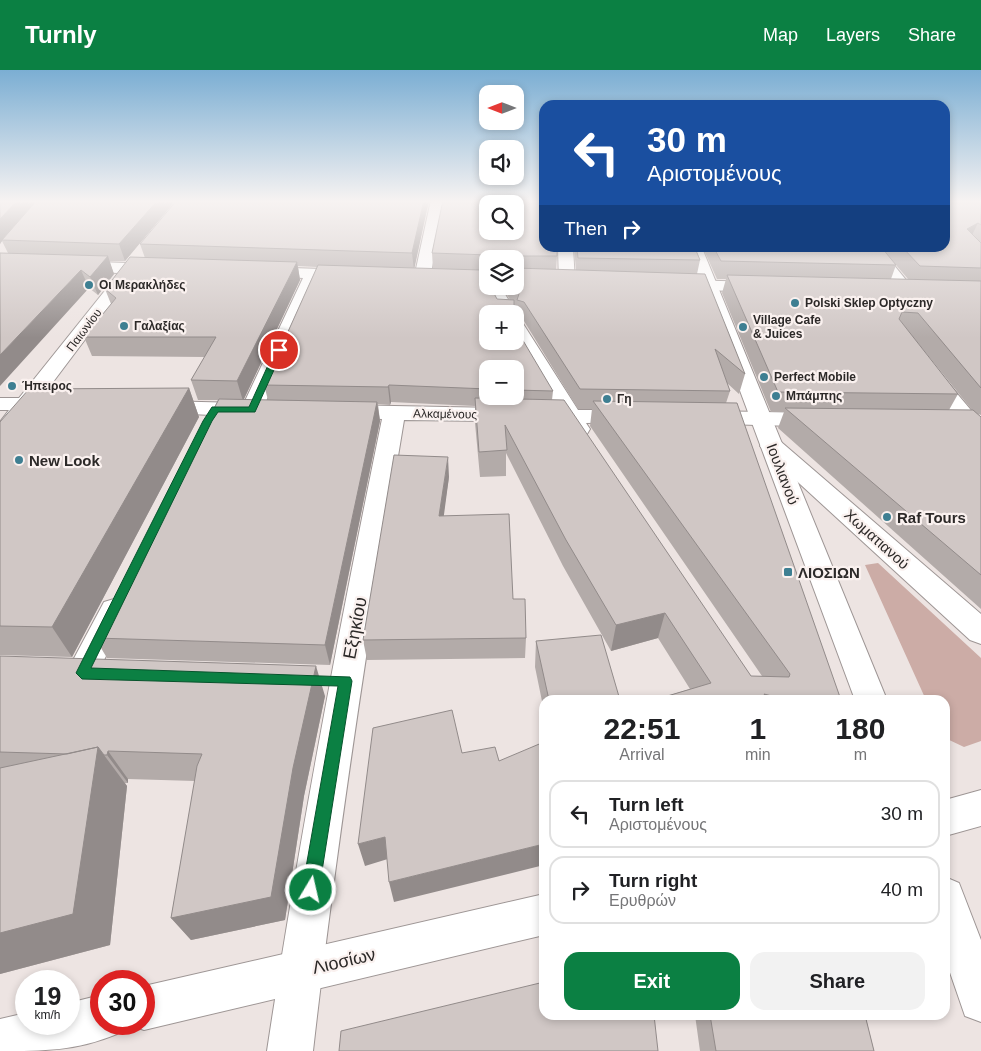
<!DOCTYPE html>
<html lang="en">
<head>
<meta charset="utf-8">
<style>
	:root { --surface:#fff; --page:#f2f2f2; --text:#202124; --muted:#757577; --line:#e0e0e0; --accent:#0b8043 }
	body { margin:0; font-family:Helvetica,sans-serif; background:var(--page); color:var(--text); height:100vh; display:flex; flex-direction:column; font-size:19px; white-space:nowrap }
	* { box-sizing:border-box; margin:0 }
	p { font-size:16px; color:var(--muted) }
	.icon { flex:none; width:28px; height:28px; fill:none; stroke:currentColor; stroke-width:2; stroke-linecap:round; stroke-linejoin:round }
	.map { position:relative; flex:1; overflow:hidden }
	.drawer { position:absolute; left:539px; top:625px; width:411px; height:325px; display:flex; flex-direction:column; background:var(--surface); border-radius:15px; box-shadow:0 2px 8px #0003 }
	.drawer>* { flex:none }
	.hud { position:absolute; left:539px; top:30px; width:411px; height:152px; border-radius:15px; box-shadow:0 2px 8px #0003; background:#1a4fa0; color:#fff; overflow:hidden }
	.needle { width:32px; rotate:270deg }
	.controls { position:absolute; left:479px; top:15px; display:grid; gap:10px }
	.controls a { display:grid; place-items:center; width:45px; height:45px; border-radius:10px; background:var(--surface); box-shadow:0 2px 8px #0003; font-size:25px }
	.speed { position:absolute; left:15px; top:900px; display:flex; gap:10px; font-size:25px; font-weight:700; text-align:center }
	.speed>* { display:grid; place-content:center; width:65px; height:65px; border-radius:50%; background:var(--surface); box-shadow:0 2px 8px #0003; line-height:1 }
	.speed small { font-size:12px; font-weight:400 }
	.speed .limit { border:8px solid #d22; background:#fff; color:#111 }
	.pin { position:absolute; display:grid; place-items:center; width:42px; height:42px; color:#fff; margin:-21px; border:2px solid #fff; border-radius:50%; box-shadow:0 1px 5px #0007 }
	.me { position:absolute; width:55px; margin:-28px; rotate:9deg; stroke-linejoin:round; filter:drop-shadow(0 0 4px #0008) }
	.turn { display:flex; align-items:center; gap:18px; height:105px; padding:0 25px; font-size:22px }
	.turn .icon { width:65px; height:65px; stroke-width:2.5 }
	.turn b { display:block; font-size:35px; line-height:42px }
	.then { display:flex; align-items:center; height:48px; padding:0 25px; background:#0003; gap:10px; font-size:19px }
	.eta { display:flex; justify-content:space-evenly; align-items:center; height:85px; text-align:center }
	.eta b { font-size:30px; font-weight:700; line-height:35px }
	.action { display:flex; gap:10px; margin-top:auto; padding:10px 25px }
	.action a { flex:1; height:58px; border-radius:15px; background:var(--accent); color:#fff; font-size:20px; font-weight:700; line-height:58px; text-align:center }
	.action a+a { background:var(--page); color:var(--text) }
	ul { padding:0; list-style:none }
	li { display:flex; align-items:center; gap:15px; height:68px; margin:0 10px 8px; padding:0 15px; border:2px solid var(--line); border-radius:15px }
	li div { flex:1 }
	li b { display:block; font-size:19px }
	li em { font-style:normal }
	header { display:flex; align-items:center; gap:30px; box-sizing:border-box; height:70px; padding:0 25px; background:var(--accent); color:#fff }
	header strong { font-size:24px }
	nav { display:flex; gap:28px; margin-inline-start:auto; font-size:18px }
	.map>svg:first-child { display:block }
	.green { fill:#ccaca6 }
	.lines { fill:none; stroke-linecap:round; stroke-linejoin:round }
	.street-casing { stroke:#9e9695; stroke-width:2 }
	.secondary-casing { stroke:#9e9695; stroke-width:2 }
	.street { fill:#fff; fill-rule:evenodd }
	.secondary { fill:#fff; fill-rule:evenodd }
	.wall { fill:#b3aba9; fill-rule:evenodd }
	.shaded-wall { fill:#928b8a }
	.building { fill:#d0c7c5; stroke:#928b8a; fill-rule:evenodd }
	.route { fill:#0b8043; stroke:#07532c }
	.poi-dot { fill:#3e7f92; stroke:#faf1ef; stroke-width:2 }
	.labels { text-anchor:middle; dominant-baseline:central; stroke-width:4.5; stroke-linejoin:round; paint-order:stroke }
	.far-poi-label { font-size:12px; font-weight:bold; fill:#2c2928; stroke:#faf1ef; text-anchor:start }
	.far-street-label { font-size:12px; fill:#2c2928; stroke:#faf1ef }
	.poi-label { font-size:15px; font-weight:bold; fill:#2c2928; stroke:#faf1ef; text-anchor:start }
	.street-label { font-size:15px; fill:#2c2928; stroke:#faf1ef }
	.near-street-label { font-size:18px; fill:#2c2928; stroke:#faf1ef }
</style>
</head>
<body>
<header>
<strong>Turnly</strong>
<nav><a>Map</a><a>Layers</a><a>Share</a></nav>
</header>
<div class="map">
<svg width="981" height="981" viewBox="0 0 981 981">
	<rect width="100%" height="100%" fill="#ede4e2"/>
	<path class="green" d="M878,493L981,588V671L964,677L945,668V630H926L865,495Z"/>
	<g class="lines">
		<defs>
			<path id="street" d="M431,130H445L430,208L428,212H416L414,208Z
				M558,178H573L575,211L573,215H561L559,211Z
				M865,178H880L915,221L912,225H900Z
				M0,189L159,194L167,199L159,204L135,203L41,328L60,329L63,334L60,339L32,340L8,372L0,374V352L9,340H0V328H19L119,203L0,199Z
				M262,197L351,200L357,201L359,205L357,209H319L260,345L252,347L150,342L147,337L150,332L158,331L244,333L303,208L256,205L254,202Z
				M680,210L762,212L768,213L770,217L768,221L762,222L674,219L672,215L674,211Z
				M485,212H488V216H500L517,244L515,247V244H499L483,216Z
				M515,250L522,252L578,340H627L635,342L638,347L635,352L586,353L590,359L587,364L579,366L571,364L564,352L404,350C369,560 337,769 313,981H267C299,769 339,559 382,349L335,347L332,342L335,337L343,335L556,339L515,271Z
				M930,298L937,300L981,352V370C955,363 938,328 923,308L920,304L923,300Z
				M705,341L820,343L828,345L831,350L828,355L820,357L697,353L694,348L697,343Z
				M772,369L780,371L981,544V574L970,570L764,381L760,376L764,371Z
				M114,529L124,532L129,540L93,612L82,616L71,612L66,603L71,594L104,532Z"/>
			<path id="secondary" d="M687,178H702L887,630H855Z
				M981,720V756L945,766V730Z
				M945,807L959,813L981,870V952L965,946L945,888Z
				M544,824V865L144,960L128,954H144V916Z
				M101,925V954H121L117,964C76,981 44,981 0,981V949L26,943V954H69V933Z"/>
		</defs>
		<use href="#street" class="street-casing"/>
		<use href="#secondary" class="secondary-casing"/>
		<use href="#street" class="street"/>
		<use href="#secondary" class="secondary"/>
	</g>
	<path class="wall" d="M0,130H176L125,191H109L114,204L98,225L89,218L8,183L2,171L0,174Z
		M429,130L414,198L433,199L432,183L557,186L556,200H576L574,178H695L700,190L697,204L745,304L739,324L727,313L730,321L726,333L841,630H654L690,619L658,568L611,581L563,496L506,383V406L480,407L475,353V336L391,332L390,335L378,334L380,351L330,595L107,588L95,568L218,330H198L191,310L205,287L92,286L84,267L111,234L105,219L145,188L140,174ZM488,189H515V216H502L510,230L497,229L482,202L488,203ZM298,196L317,197L264,315L268,330L244,329L300,210ZM514,235L516,239V248L524,251L578,339H592L590,356L762,606H751L552,330L553,321L488,244ZM488,299H515V326H488Z
		M981,130V345L978,344L981,347V539L778,358L784,342H771L722,223L726,209H717L703,178H945ZM896,195L908,209H891ZM909,262L972,340H949L958,324Z
		M189,318L199,347L72,587L0,585V352Z
		M449,407L443,446L513,529L526,568L525,588L367,590L363,570Z
		M536,571L620,630H544V641L535,597Z
		M0,586L325,626L304,726L285,850L191,870L171,848L195,711L128,709V713H125L127,716L110,875L0,904Z
		M695,945H865L874,981H700Z"/>
	<path class="shaded-wall" d="M18,130H39L2,170V171L0,174V149Z
		M158,130H176L125,191L119,174Z
		M424,130H429L414,200L412,183Z
		M978,153L970,169L967,159Z
		M108,186L114,204L98,225L90,207Z
		M297,192L300,210L243,331L237,311Z
		M81,200L89,218L0,316V285Z
		M389,315L391,332L390,335L388,317Z
		M189,318L199,347L72,587L52,557Z
		M377,332L380,351L330,595L325,575Z
		M448,387L449,407L441,467L439,446Z
		M665,543L658,568L611,581L616,555Z
		M316,596L325,626L304,726L285,850L191,870L171,848Z
		M98,677L127,716L110,875L0,904V863Z
		M108,681L128,709V713L107,685Z
		M385,767L391,788L365,796L358,774Z
		M544,774V795L394,832L389,812Z"/>
	<path class="building" d="M0,130H18L0,149Z
		M37,130H158L119,174L2,170Z
		M177,130H424L412,183L140,174Z
		M443,130H544V178H557V186H515V190V189H490L489,185L432,183ZM488,134H515V161H488Z
		M945,130H981V155L978,153L967,159L981,173V198L920,196L903,178H945Z
		M577,178H695L700,190L578,188Z
		M714,178H882L896,195L721,191Z
		M0,183L108,186L90,207L81,200L0,285Z
		M130,187L297,192L237,311L191,310L216,267H84L116,228L105,219Z
		M318,195L481,200L488,211V216H490L497,229L514,230V244H488V271H515V257L553,321L515,320V299H488V319L389,315L388,317L264,315Z
		M515,198L705,204L745,304L715,279L730,321L580,319L524,232L517,230L519,224L514,216H515Z
		M727,205L981,211V318L918,243L902,242L899,249L958,324L778,322Z
		M189,318L52,557L0,556V352L29,319Z
		M475,328L564,330L751,606L789,607L790,604L593,331L737,333L841,630H787L764,624L768,630H654L711,613L665,543L616,555L566,470L505,355L507,380L479,382Z
		M219,329L377,332L325,575L95,568Z
		M785,338L973,340L981,347V505Z
		M394,385L448,387L439,446L509,444L513,529H525L526,568L363,570Z
		M601,565L620,630H549L536,571Z
		M0,586L316,596L293,698L271,827L171,848L197,696L202,684L108,681L107,685H104L98,677L67,684L0,682Z
		M452,640L462,683L495,677L499,691L544,672V774L389,812L385,767L358,774L373,658Z
		M98,677L73,844L0,863V698Z
		M544,912V945H654L658,981H339L341,961Z
		M710,945H865L874,981H716Z"/>
	<linearGradient id="sky" x2="0" y2="1"><stop stop-color="#7baed3"/><stop offset="0.49" stop-color="#f7f3f2"/><stop offset="1" stop-color="#f7f3f2" stop-opacity="0"/></linearGradient>
	<rect width="981" height="268" fill="url(#sky)"/>
	<path class="route" d="M279,277L283,280L255,342H218L212,351L91,598L350,607L352,611L319,820L317,826L311,828L305,826L302,820L338,616L82,609L76,603L203,351L212,337H249L275,280Z"/>
	<g class="poi-dot">
		<circle cx="89" cy="215" r="5"/>
		<circle cx="795" cy="233" r="5"/>
		<circle cx="124" cy="256" r="5"/>
		<circle cx="743" cy="257" r="5"/>
		<circle cx="764" cy="307" r="5"/>
		<circle cx="12" cy="316" r="5"/>
		<circle cx="776" cy="326" r="5"/>
		<circle cx="607" cy="329" r="5"/>
		<circle cx="19" cy="390" r="5"/>
		<circle cx="887" cy="447" r="5"/>
		<rect x="783" y="497" width="10" height="10" rx="2.5"/>
	</g>
	<g class="labels">
		<g class="far-poi-label">
			<text x="99" y="215">Οι Μερακλήδες</text>
			<text x="805" y="233">Polski Sklep Optyczny</text>
			<text x="753" y="250">Village Cafe<tspan x="753" dy="14">&amp; Juices</tspan></text>
			<text x="134" y="256">Γαλαξίας</text>
			<text x="774" y="307">Perfect Mobile</text>
			<text x="22" y="316">Ήπειρος</text>
			<text x="786" y="326">Μπάμπης</text>
			<text x="617" y="329">Γη</text>
		</g>
		<g class="far-street-label">
			<text transform="translate(84 260) rotate(-53)">Παιωνίου</text>
			<text transform="translate(445 344) rotate(1)">Αλκαμένους</text>
		</g>
		<g class="poi-label">
			<text x="29" y="390">New Look</text>
			<text x="897" y="447">Raf Tours</text>
			<text x="798" y="502">ΛΙΟΣΙΩΝ</text>
		</g>
		<g class="street-label">
			<text transform="translate(783 404) rotate(69)">Ιουλιανού</text>
			<text transform="translate(877 469) rotate(42)">Χωματιανού</text>
		</g>
		<g class="near-street-label">
			<text transform="translate(355 558) rotate(-79)">Εξηκίου</text>
			<text transform="translate(344 891) rotate(-13)">Λιοσίων</text>
		</g>
	</g>
</svg>
<div class="controls">
<a><svg class="needle" viewBox="-14 -14 28 28"><path d="M0-13l5 13h-10z" fill="#e53935"/><path d="M0 13l5-13h-10z" fill="#757577"/></svg></a>
<a><svg class="icon" aria-label="sound" viewBox="0 0 24 24"><path d="M4 9h4l5-4v14l-5-4H4zM17 9q2 3 0 6"/></svg></a>
<a><svg class="icon" aria-label="search" viewBox="0 0 24 24"><circle cx="10" cy="10" r="6"/><path d="M15 15l6 6"/></svg></a>
<a><svg class="icon" aria-label="layers" viewBox="0 0 24 24"><path d="M12 4l9 5-9 5-9-5zM3 14l9 5 9-5"/></svg></a>
<a>+</a>
<a>−</a>
</div>
<div class="speed"><div>19<small>km/h</small></div><div class="limit">30</div></div>
<div class="pin" style="left:279px;top:280px;background:#d93025"><svg class="icon" aria-label="arrive" viewBox="0 0 24 24"><path d="M6 21V4h12l-3 4 3 4H6"/></svg></div>
<svg class="me" style="left:311px;top:820px" viewBox="-20 -20 40 40"><circle r="17" fill="#0b8043" stroke="#fff" stroke-width="3"/><path d="M0-11L8 9 0 5-8 9z" fill="#fff"/></svg>
<div class="hud">
<div class="turn"><svg class="icon" aria-label="left" viewBox="0 0 24 24"><path d="M17 20v-9H6M10 6l-5 5 5 5"/></svg><div><b>30 m</b>Αριστομένους</div></div>
<div class="then">Then<svg class="icon" aria-label="right" viewBox="0 0 24 24"><path d="M7 20v-9h11M14 6l5 5-5 5"/></svg></div>
</div>
<section class="drawer">
<div class="eta">
<div><b>22:51</b><p>Arrival</p></div>
<div><b>1</b><p>min</p></div>
<div><b>180</b><p>m</p></div>
</div>
<ul>
<li><svg class="icon" aria-label="left" viewBox="0 0 24 24"><path d="M17 20v-9H6M10 6l-5 5 5 5"/></svg><div><b>Turn left</b><p>Αριστομένους</p></div><em>30 m</em></li>
<li><svg class="icon" aria-label="right" viewBox="0 0 24 24"><path d="M7 20v-9h11M14 6l5 5-5 5"/></svg><div><b>Turn right</b><p>Ερυθρών</p></div><em>40 m</em></li>
</ul>
<div class="action"><a>Exit</a><a>Share</a></div>
</section>
</div>
</body>
</html>
